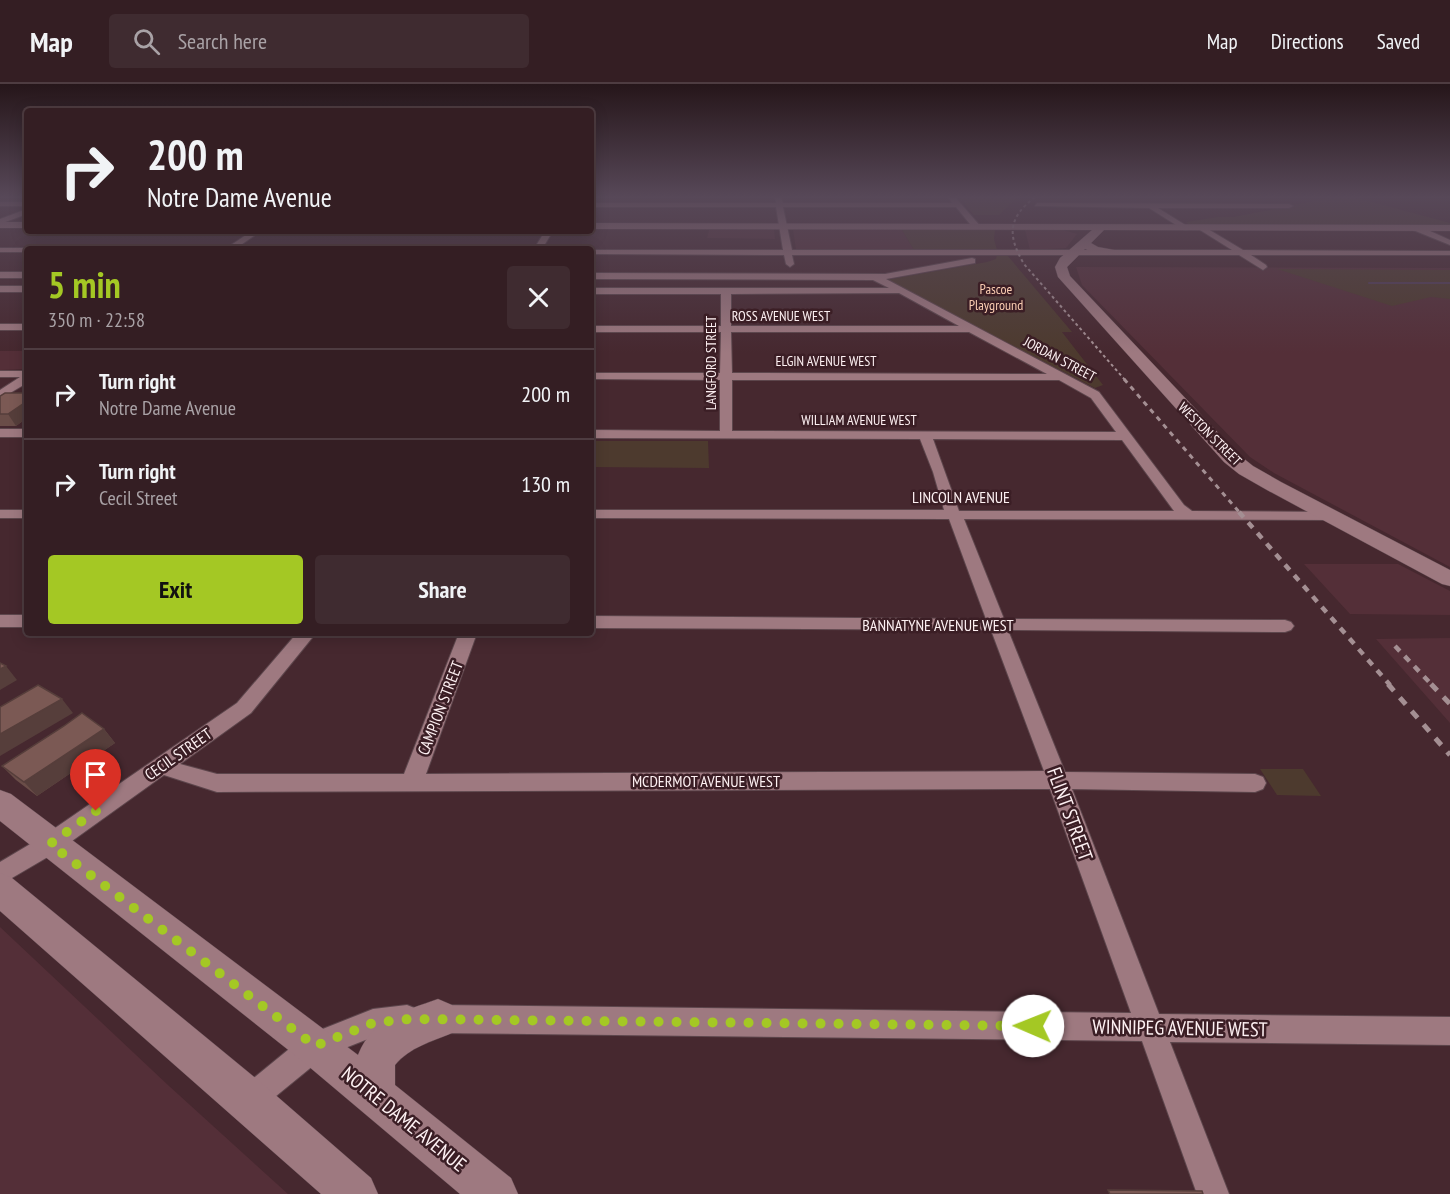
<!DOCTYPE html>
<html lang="en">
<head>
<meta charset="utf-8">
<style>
	:root { --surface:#341e23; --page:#3f2b30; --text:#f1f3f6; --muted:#a9a2a6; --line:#4e3c41; --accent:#a4c824 }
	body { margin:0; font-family:"PT Sans Narrow",sans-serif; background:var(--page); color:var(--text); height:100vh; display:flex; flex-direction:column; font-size:22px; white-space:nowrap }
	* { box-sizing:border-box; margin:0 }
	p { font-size:20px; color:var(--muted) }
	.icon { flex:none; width:33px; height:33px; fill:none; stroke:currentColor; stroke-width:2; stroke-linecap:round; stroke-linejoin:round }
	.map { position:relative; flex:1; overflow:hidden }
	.details { position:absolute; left:24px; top:162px; width:570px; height:390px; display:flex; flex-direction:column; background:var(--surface); border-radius:6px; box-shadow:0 3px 15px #0003,0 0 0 2px var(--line) }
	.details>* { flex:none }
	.guide { position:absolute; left:24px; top:24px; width:570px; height:126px; border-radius:6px; box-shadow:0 3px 15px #0003,0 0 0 2px var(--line); background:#341e23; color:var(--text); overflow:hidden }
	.pin { position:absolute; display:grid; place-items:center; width:51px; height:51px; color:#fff; margin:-62px -26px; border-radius:50% 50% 50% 0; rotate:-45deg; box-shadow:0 0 6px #0007 }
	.pin .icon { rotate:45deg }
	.me { position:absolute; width:66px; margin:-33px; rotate:271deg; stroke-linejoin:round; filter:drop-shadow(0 0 4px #0008) }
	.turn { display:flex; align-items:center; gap:21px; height:126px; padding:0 24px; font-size:27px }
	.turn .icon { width:78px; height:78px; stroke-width:2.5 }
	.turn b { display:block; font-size:42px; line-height:51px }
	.round { display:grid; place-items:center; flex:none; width:63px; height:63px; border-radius:6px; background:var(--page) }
	.headline { display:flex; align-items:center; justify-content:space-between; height:102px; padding:0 24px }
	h1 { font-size:36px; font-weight:800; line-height:45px; color:var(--accent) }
	.action { display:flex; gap:12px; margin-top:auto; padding:12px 24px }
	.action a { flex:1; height:69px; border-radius:6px; background:var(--accent); color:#111; font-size:24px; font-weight:800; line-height:69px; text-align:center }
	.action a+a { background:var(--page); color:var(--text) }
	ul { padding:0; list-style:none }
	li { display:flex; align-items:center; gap:18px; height:90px; padding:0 24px; border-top:2px solid var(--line) }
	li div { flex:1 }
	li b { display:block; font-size:22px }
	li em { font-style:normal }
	header { display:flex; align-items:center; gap:36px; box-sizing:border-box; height:84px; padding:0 30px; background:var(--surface); border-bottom:2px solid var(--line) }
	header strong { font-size:28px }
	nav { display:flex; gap:33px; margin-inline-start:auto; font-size:21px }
	.search { width:420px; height:54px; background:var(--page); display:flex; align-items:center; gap:15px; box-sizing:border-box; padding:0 21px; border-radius:6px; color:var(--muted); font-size:22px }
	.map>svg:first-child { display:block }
	.built { fill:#542f38 }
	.green { fill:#4d3a2e }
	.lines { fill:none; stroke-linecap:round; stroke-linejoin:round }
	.stream { stroke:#503d56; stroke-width:2 }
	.minor-casing { stroke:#5d464c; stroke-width:2 }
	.secondary-casing { stroke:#5d464c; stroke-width:1 }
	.minor { fill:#9e7980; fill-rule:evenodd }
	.secondary { fill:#9e7980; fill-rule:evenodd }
	.rail-far3 { stroke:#a48f93; stroke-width:2; stroke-dasharray:3 3; stroke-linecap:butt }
	.rail-far2 { stroke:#a48f93; stroke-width:3; stroke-dasharray:5 5; stroke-linecap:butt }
	.rail-far1 { stroke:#a48f93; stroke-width:4.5; stroke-dasharray:7 7; stroke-linecap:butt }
	.rail { stroke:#a48f93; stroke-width:5; stroke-dasharray:9 9; stroke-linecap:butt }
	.wall { fill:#6a4d48 }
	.shaded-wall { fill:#563e3b }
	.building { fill:#7b5954; stroke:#563e3b; stroke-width:1.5 }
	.route { stroke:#a4c824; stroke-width:10; stroke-dasharray:0 18 }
	.labels { text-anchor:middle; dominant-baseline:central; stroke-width:5; stroke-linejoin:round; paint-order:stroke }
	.far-park-label { font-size:14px; fill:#facdb2; stroke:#3b1e25 }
	.far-street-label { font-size:14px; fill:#fdf0f2; stroke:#3b1e25 }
	.street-label { font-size:16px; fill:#fdf0f2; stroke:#3b1e25 }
	.near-street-label { font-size:20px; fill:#fdf0f2; stroke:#3b1e25 }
</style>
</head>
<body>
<header>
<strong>Map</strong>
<div class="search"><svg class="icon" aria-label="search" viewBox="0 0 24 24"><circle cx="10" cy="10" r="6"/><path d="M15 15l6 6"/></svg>Search here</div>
<nav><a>Map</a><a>Directions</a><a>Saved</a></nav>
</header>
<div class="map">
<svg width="1450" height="1110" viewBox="0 0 1450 1110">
	<rect width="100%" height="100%" fill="#46282f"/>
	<path class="built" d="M774,145L775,155L707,154L709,146Z
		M793,146H902L914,166L796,165Z
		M1025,146H1063L1077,150L1066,164L1030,166Z
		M1076,183L1450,184V483L1274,389L1250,373L1082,201Z
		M0,267H27V285L0,286Z
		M1304,480H1398L1450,507V531L1350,530Z
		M1450,554V639L1376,555Z
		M0,843L169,1002L288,1110H0Z"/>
	<path class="green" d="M959,113H1017L999,131H974Z
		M1335,113H1361L1357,114L1450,139V141H1189L1186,138L1218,133H1234Z
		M902,146H995L994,155L997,166H914Z
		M997,171H1007L1072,248H1062L1103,301L1095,304L886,196L987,178L996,175Z
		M1277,185L1450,186V215L1431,213L1392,222Z
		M591,357H708L709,384L591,383Z
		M1260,685H1303L1321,712L1277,711Z"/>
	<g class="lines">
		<path class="stream" d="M1369,199H1450"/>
		<defs>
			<path id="minor" d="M775,113H781L783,119H952L948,113H955L981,143L974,145L956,123H783L792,166H1232L1200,146V142H1203L1243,166L1450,167V171H1251L1266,181L1267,183L1263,186L1239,171H792L794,180L790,183L786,180L784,171L591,170V166H783L776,123H591V119H776Z
				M0,118H27V122H0Z
				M1037,119L1289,120L1293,122L1289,124H1158L1187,142V146H1184L1149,124L1035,122Z
				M27,125V130L0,140V135Z
				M1413,142H1419L1450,156V161L1413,146Z
				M252,147H261L235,165H225Z
				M545,147H553L542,165H534Z
				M0,164H27L30,165H27V168H0Z
				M972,174L975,175V179L886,195L1099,308L1184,421L1192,427L1330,428L1337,432L1330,436L964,435L1004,535L1285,536L1291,538L1294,542L1291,546L1285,548L1008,546L1065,688L1255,690L1263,693L1266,699L1263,705L1255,708L1072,705L1159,930L1450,933V961L1170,958L1229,1110H1197L1142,957L435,949L425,945L421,935L425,925L435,921L1131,929L1050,705L217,708L164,691L58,767L0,801V778L42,753L237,619L297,549H316L251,629L180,680L217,690H404L459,549H477L426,690L1044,687L991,546L591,544V532L986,535L949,435L591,434V426H944L933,388L920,355L591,354V346L720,347V296L591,295V289H720L721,248H591V242H721V210H591V204H889L873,196L591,195V189L885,190ZM899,209L959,242H731V210ZM731,248H969L1047,290L732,289ZM732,296H1059L1091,314L1116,348L732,347ZM933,355L1122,356L1174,427H959Z
				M0,188H27V194H0Z
				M0,202H27V208H0Z
				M0,240H27V246H0Z
				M0,287H27V299L0,315V306L20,293H0Z
				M0,345H27V353H0Z
				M0,426H27V434H0Z
				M0,531H27V543H0Z
				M407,921L417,925L421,935L417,945L407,949L373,953L325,972L259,1026L249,1031L239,1026L234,1016L239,1006L305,952L373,925Z"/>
			<path id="secondary" d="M0,138H27V144H0Z
				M591,139L1450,141V147L1104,146L1091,159L1098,163L1120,167V171L1095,169L1085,165L1067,183L1070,192L1238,370L1253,382L1281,398L1450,486V502L1442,500L1267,406L1239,390L1224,378L1058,193L1055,183L1060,174L1092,146L591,145Z
				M0,706L11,710L358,971C372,935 404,927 438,915L452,921L458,935L452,949C431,958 410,963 395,981V1001L511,1094L518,1110H460L301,976L0,737Z
				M0,789L12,794L264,1001L371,1094L378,1110H321L0,827Z"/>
		</defs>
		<use href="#minor" class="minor-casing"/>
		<use href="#secondary" class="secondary-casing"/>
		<use href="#minor" class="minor"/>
		<use href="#secondary" class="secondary"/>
		<path class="rail-far3" d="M1035,113C1008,134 1007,151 1024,180L1125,296"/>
		<path class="rail-far2" d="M1124,295L1240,429"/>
		<path class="rail-far1" d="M1239,428L1390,601
			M1395,562L1432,601"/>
		<path class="rail" d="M1388,600L1450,671
			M1431,600L1450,620"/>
	</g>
	<path class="wall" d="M27,309V334L16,342H0V312Z
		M104,645L115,659L37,712L16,696L2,682Z"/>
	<path class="shaded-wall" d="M27,317V334L16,342L8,330Z
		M6,582L17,596L0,606V585Z
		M62,615L73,629L0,672V650Z
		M104,645L115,659L37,712L24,698Z"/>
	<path class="building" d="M5,309H27V317L8,330H0V312Z
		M0,579L6,582L0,585Z
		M38,601L62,615L0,650V623Z
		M82,629L104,645L24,698L2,682L64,642Z
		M1108,1106L1202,1107L1203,1110H1110Z"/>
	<linearGradient id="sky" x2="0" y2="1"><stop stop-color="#26161a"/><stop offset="0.42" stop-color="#574858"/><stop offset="1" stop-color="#574858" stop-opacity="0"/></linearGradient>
	<rect width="1450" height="269" fill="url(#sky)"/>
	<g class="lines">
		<path class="route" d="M96,727L50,760L315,962L373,939L410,935L1033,942"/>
	</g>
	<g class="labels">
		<g class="far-park-label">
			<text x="996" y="205">Pascoe<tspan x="996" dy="16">Playground</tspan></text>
		</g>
		<g class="far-street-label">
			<text x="781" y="232">ROSS AVENUE WEST</text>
			<text transform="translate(1060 275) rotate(28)">JORDAN STREET</text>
			<text x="826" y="277">ELGIN AVENUE WEST</text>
			<text transform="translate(711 279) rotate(-90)">LANGFORD STREET</text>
			<text x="859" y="336">WILLIAM AVENUE WEST</text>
			<text transform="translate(1210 350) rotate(45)">WESTON STREET</text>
		</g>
		<g class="street-label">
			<text x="961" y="413">LINCOLN AVENUE</text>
			<text x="938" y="541">BANNATYNE AVENUE WEST</text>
			<text transform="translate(440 624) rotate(-69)">CAMPION STREET</text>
			<text transform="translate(178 670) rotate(-35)">CECIL STREET</text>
			<text x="706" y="697">MCDERMOT AVENUE WEST</text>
		</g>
		<g class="near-street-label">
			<text transform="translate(1070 730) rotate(70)">FLINT STREET</text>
			<text transform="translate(1180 944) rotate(1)">WINNIPEG AVENUE WEST</text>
			<text transform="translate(404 1035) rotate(39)">NOTRE DAME AVENUE</text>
		</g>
	</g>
</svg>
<div class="pin" style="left:96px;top:727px;background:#d93025"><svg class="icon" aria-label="arrive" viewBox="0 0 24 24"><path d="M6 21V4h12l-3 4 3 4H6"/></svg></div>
<svg class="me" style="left:1033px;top:942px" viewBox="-20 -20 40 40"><circle r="19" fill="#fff"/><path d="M0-13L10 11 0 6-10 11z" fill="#a4c824"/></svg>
<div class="guide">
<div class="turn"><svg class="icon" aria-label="right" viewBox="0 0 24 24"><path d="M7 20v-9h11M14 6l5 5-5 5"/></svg><div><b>200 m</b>Notre Dame Avenue</div></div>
</div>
<section class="details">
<div class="headline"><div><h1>5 min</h1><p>350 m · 22:58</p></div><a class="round"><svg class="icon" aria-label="close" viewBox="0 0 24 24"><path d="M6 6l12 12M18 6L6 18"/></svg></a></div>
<ul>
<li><svg class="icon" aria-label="right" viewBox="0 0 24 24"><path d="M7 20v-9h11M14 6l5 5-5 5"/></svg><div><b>Turn right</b><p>Notre Dame Avenue</p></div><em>200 m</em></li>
<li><svg class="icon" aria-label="right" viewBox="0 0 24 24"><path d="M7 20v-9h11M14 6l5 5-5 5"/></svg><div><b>Turn right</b><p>Cecil Street</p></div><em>130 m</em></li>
</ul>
<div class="action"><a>Exit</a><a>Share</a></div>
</section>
</div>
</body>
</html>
